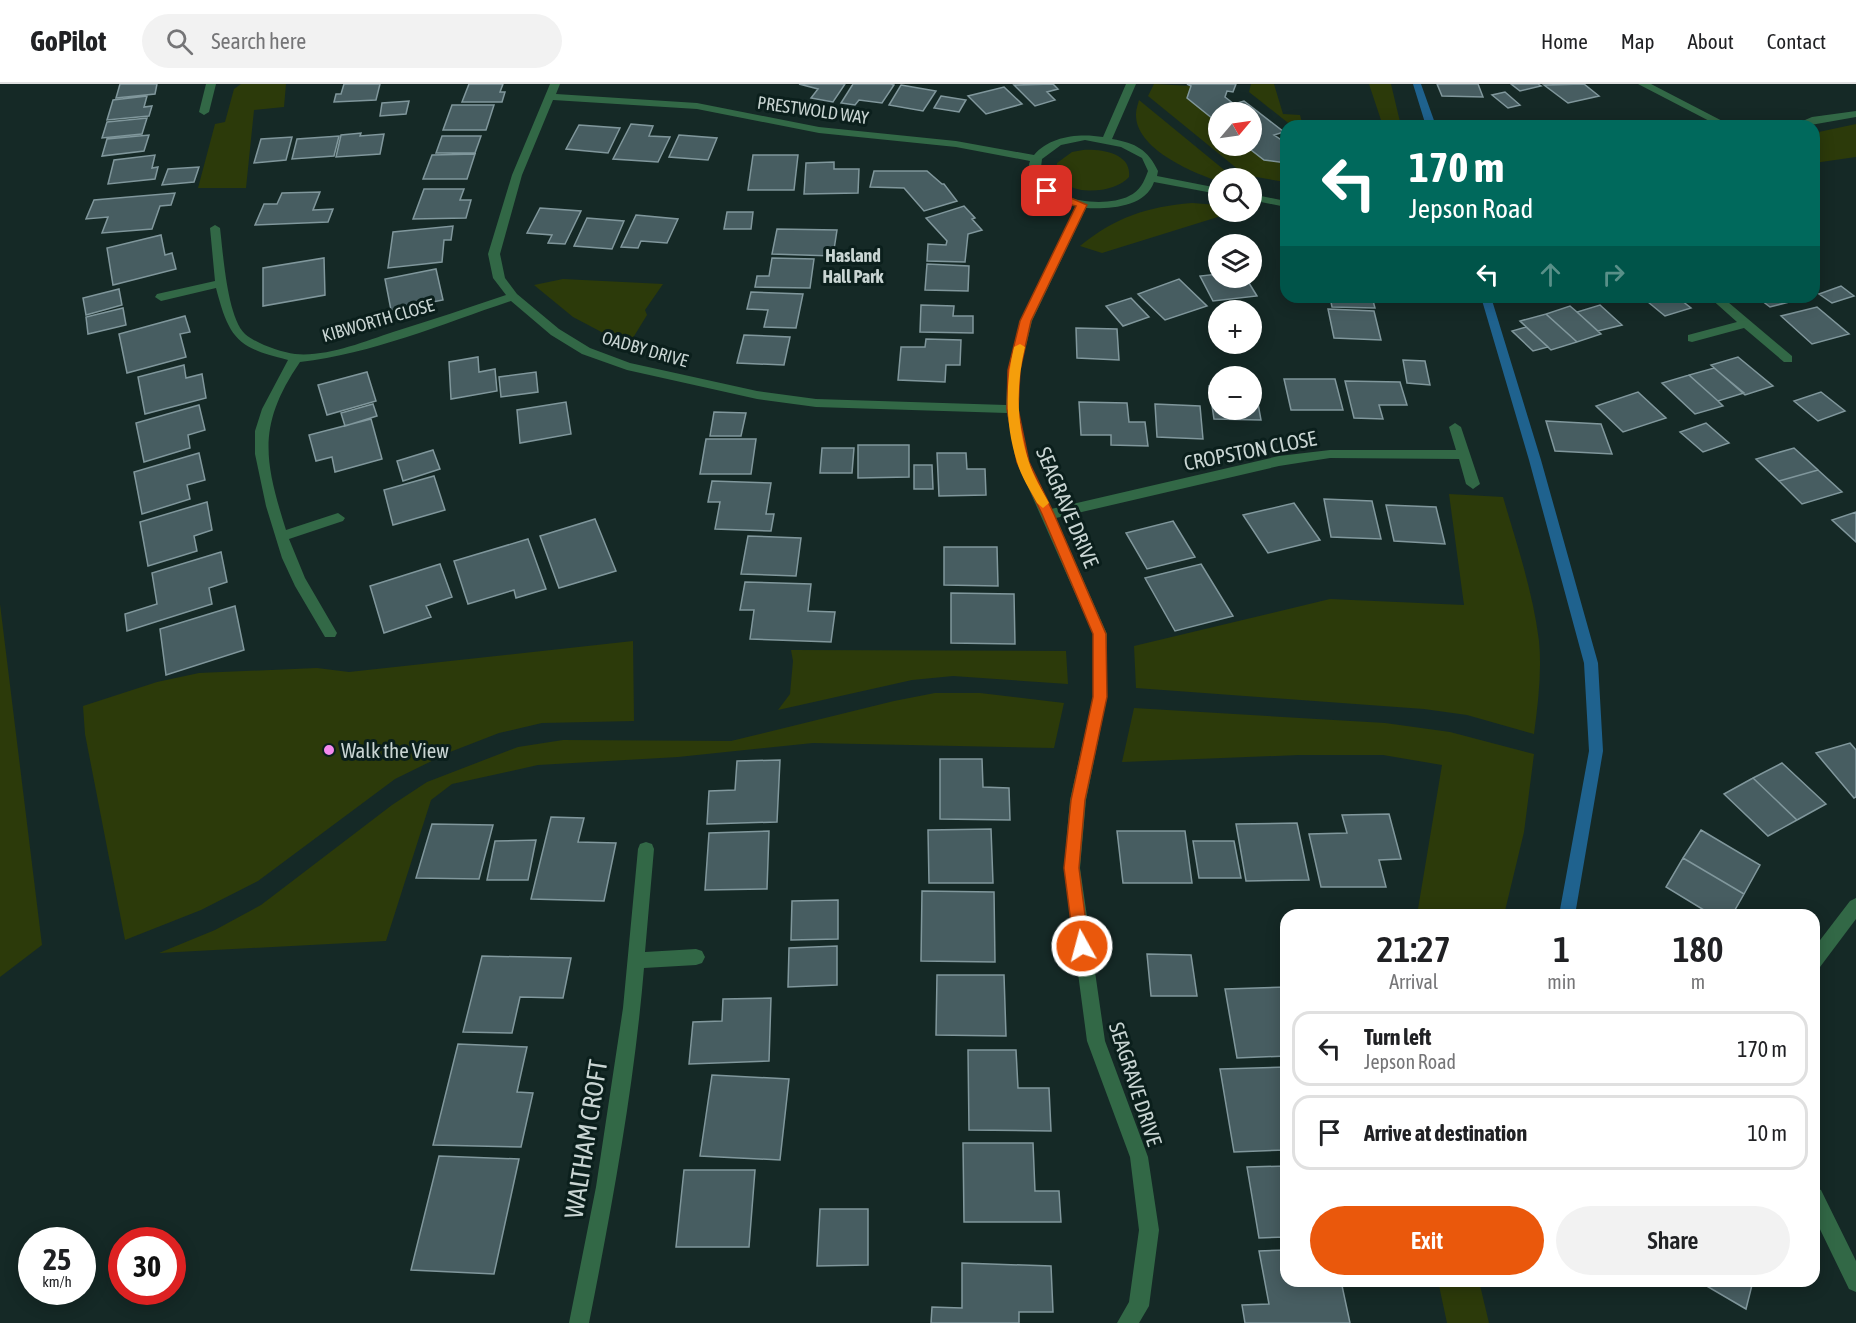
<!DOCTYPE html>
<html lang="en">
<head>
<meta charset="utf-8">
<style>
	:root { --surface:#fff; --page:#f2f2f2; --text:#202124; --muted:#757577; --line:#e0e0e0; --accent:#ea580c }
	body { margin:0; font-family:"Asap Condensed",sans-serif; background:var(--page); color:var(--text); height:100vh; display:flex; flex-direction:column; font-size:22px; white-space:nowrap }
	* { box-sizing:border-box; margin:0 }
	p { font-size:20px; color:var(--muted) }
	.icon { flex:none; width:33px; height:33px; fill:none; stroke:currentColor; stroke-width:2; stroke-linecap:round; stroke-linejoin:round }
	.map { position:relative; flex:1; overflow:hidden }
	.drawer { position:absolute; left:1280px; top:825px; width:540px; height:378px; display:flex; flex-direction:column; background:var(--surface); border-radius:18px; box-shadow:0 3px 15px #0003 }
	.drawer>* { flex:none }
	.guide { position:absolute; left:1280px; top:36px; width:540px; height:183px; border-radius:18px; box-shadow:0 3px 15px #0003; background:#00695c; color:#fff; overflow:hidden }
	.needle { width:39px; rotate:61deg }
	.fabs { position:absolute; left:1208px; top:18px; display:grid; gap:12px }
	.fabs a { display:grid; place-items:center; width:54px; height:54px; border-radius:50%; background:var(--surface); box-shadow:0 3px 15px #0003; font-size:30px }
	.speed { position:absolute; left:18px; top:1143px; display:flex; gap:12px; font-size:30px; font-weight:700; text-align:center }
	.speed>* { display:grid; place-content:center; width:78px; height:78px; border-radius:50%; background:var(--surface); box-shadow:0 3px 15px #0003; line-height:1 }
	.speed small { font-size:15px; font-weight:400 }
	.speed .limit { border:9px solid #d22; background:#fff; color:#111 }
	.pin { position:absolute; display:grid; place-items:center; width:51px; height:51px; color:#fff; margin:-26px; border-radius:12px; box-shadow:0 3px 9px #0006 }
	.me { position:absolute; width:66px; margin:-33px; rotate:353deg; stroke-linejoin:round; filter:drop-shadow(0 0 4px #0008) }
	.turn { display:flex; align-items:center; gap:21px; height:126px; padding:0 30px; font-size:27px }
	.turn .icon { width:78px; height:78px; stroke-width:2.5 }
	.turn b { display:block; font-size:42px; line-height:51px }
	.lanes { display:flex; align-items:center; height:57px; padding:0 30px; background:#0003; justify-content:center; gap:30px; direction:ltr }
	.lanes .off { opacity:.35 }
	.eta { display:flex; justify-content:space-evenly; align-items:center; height:102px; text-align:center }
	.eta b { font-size:36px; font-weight:600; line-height:42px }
	.cta { display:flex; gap:12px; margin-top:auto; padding:12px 30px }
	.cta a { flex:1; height:69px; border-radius:36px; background:var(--accent); color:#fff; font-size:24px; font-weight:600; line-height:69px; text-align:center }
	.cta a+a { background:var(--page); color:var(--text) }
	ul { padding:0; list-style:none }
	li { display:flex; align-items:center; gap:18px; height:75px; margin:0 12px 9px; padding:0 18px; border:3px solid var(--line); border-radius:18px }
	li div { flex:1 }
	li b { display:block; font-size:22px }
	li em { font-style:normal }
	header { display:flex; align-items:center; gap:36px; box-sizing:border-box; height:84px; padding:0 30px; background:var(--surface); border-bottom:2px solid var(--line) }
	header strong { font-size:28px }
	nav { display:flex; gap:33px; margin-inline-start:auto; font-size:21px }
	.search { width:420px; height:54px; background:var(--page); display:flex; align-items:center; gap:15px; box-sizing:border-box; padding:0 21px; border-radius:33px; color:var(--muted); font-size:22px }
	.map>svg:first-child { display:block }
	.green { fill:#2c3a0a }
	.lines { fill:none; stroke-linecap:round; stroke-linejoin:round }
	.stream { fill:#1f628e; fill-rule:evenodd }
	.building { fill:#475d61; stroke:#80979c; stroke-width:1.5 }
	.street { fill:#326846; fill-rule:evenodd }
	.route { fill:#ea580c; stroke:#983908; stroke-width:1.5 }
	.slow { fill:#f59e0b }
	.poi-dot { fill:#f489ef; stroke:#0b1f1c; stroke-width:2 }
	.labels { text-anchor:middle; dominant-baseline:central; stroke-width:6; stroke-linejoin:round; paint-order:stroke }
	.far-street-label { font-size:18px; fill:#c9d5d3; stroke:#0b1f1c }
	.far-neighbourhood-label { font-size:18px; font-weight:bold; fill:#c9d5d3; stroke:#0b1f1c }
	.street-label { font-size:21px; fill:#c9d5d3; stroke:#0b1f1c }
	.poi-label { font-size:21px; fill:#c9d5d3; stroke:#0b1f1c; text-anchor:start }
	.near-street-label { font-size:26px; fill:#c9d5d3; stroke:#0b1f1c }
</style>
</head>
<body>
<header>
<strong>GoPilot</strong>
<div class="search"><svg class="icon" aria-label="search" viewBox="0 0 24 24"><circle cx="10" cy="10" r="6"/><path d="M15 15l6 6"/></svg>Search here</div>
<nav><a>Home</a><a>Map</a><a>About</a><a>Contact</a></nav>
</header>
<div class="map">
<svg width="1856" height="1239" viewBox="0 0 1856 1239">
	<rect width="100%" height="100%" fill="#152926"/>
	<path class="green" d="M241,0H286L284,23L254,26L246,104H198L215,40L225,38L234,5Z
		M1154,0L1191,2L1218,39V62H1246L1264,76L1285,79V98L1245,91L1148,12Z
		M1251,0H1274L1283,30L1300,31L1303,42H1292L1249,8Z
		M1369,0H1391L1401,42H1383Z
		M1139,16L1234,94H1218V97C1191,88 1135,64 1136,30C1136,25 1138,20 1139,16Z
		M1856,40V73L1814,79V49Z
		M1083,66C1101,65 1132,69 1129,93C1112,113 1052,113 1057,79L1072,68Z
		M1192,119L1218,121V128H1234L1102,169L1080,162C1116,133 1146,123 1192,119Z
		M563,195L663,200L645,226L647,231L628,262L573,233L534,201Z
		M1449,410L1503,413C1517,461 1533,508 1539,557C1542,588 1538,619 1534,650L1467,631L1424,625L1136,604L1134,562L1330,515L1464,521Z
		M0,520L42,861L0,893Z
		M633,557L634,637L542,639L499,649L450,668L395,695L258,797L201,826L125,856L85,650L83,622L157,598L199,589L317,584L349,588Z
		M791,566L1066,567L1068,600L953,592L912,596L778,626L790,610L793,577Z
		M935,609H980L1064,619L1054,664L813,659L678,673L538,681L452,700L431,716L386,857L159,869L215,846L261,821L392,721L427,698L518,663L563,656L731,657L894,617Z
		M1134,624L1385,639L1450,648L1534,670L1524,748L1504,831H1417L1442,681L1383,671H1299L1122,678Z
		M1438,1197H1479L1489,1239H1447Z"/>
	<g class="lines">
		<path class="stream" d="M1413,0H1421L1436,42H1426Z
			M1481,213H1491L1541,376L1598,579L1603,667L1575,831H1559L1589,667L1584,579L1529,376Z"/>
	</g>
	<path class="building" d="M120,0H157L155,10L116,14Z
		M344,0H380L376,16L334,18L336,10H341Z
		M469,0H503L500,8H505L502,18H462Z
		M799,0H845L833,18L811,14L818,5Z
		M853,0H891L894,1L882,19L859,16L855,21L841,19Z
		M1053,0L1058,5L1047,8L1055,16L1035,22L1014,1Z
		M1187,0H1236L1233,8L1227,7L1225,13L1234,20L1244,17L1284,48L1274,51L1286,59V79L1264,76L1246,62H1251V28H1218V39L1187,14L1191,2Z
		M1437,0H1478L1483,13L1442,12Z
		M1511,0H1538L1541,2L1520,7Z
		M1584,0L1599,12L1568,19L1544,1Z
		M901,1L936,7L923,27L889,21Z
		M1004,3L1022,20L986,30L968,12Z
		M1505,8L1520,21L1508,24L1492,11Z
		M147,12L144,23L152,22L149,32L107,36L113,16Z
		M941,12L966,16L959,28L934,24Z
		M409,17L406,30L380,32L382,19Z
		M452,21H494L486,46H443Z
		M147,34L142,50L102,54L107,38Z
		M631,40L653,42L649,52L670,53L658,78L613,75Z
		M579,41L620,44L608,69L566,65Z
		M361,49L360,52L384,50L380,70L336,73L341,51Z
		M149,51L144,67L102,72L107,55Z
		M679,51L717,54L708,76L669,73Z
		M339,52L334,72L292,75L297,55Z
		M442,52H481L475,69H436Z
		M292,53L286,76L254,79L261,55Z
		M475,70L467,95H423L432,71Z
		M155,71L152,84L158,83L155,95L108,100L114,76Z
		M753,71H798L794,106H748Z
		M834,78V85H859L858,109L804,110L806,79Z
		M199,83L194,98L162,101L168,85Z
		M874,87H927L942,100H944L957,117L924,127L904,104L870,103Z
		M424,105H464L460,116H471L466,134L413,135Z
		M320,108L313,126L333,125L328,138L255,141L264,120H277L282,109Z
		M175,109L171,121L160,122L152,145L102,149L108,133L86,135L94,116Z
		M964,122L975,134L972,135L982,146L968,150L965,178L927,177L928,160L946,161L947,157L926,134Z
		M540,124L581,127L565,160L548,159L552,151L527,149Z
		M727,128H753L751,145H724Z
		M636,131L678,135L667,159L641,157L638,164L621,163Z
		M587,134L624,137L612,165L574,162Z
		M453,142L451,156H444L442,178L388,184L393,148Z
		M777,145L837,146L833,172L772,170Z
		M161,151L165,171L172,169L176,185L113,201L107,164Z
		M324,174L325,211L263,222V184Z
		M772,174L814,175L810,204L755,203L757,192H769Z
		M927,180L969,182L968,207L925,206Z
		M436,185L443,216L391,226L385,195Z
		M1218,190V194H1246L1257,212L1213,217L1200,192Z
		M1179,195L1207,222L1165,236L1138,210Z
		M1841,202L1854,212L1832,219L1819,210Z
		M119,205L122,221L86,231L83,214Z
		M751,208L803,210L796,244L764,243L768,226L747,225Z
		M1330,213H1372L1375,224L1332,223Z
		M1642,213H1677L1691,224L1665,232Z
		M1757,213H1803L1804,214L1770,223Z
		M1131,214L1149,233L1123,242L1106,222Z
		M921,221L954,222L953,232H973V249L920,248Z
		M1600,221L1622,241L1598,247L1577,228Z
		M1570,222L1577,228L1601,250L1577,258L1546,230Z
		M1817,223L1849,250L1812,260L1781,232Z
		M123,224L126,241L88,250L86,233Z
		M1328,225L1374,227L1381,256L1334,254Z
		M1546,230L1577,258L1551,266L1520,237Z
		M185,232L190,248L180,250L186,273L127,289L119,250Z
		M1526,243L1548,263L1533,267L1512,247Z
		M1076,244L1117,245L1119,276L1077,274Z
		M744,251L790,253L784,281L737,279Z
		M926,255L961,256L960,281H946L945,298L898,296L901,263H925Z
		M478,273L479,288L495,285L497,307L451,315L449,278Z
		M1738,273L1773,302L1745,311L1711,281Z
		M1403,276L1425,277L1430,301L1407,299Z
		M184,281L186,294L202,290L206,314L145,330L138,293Z
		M1714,284L1744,309L1718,317L1689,291Z
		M367,288L376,317L327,331L318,301Z
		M536,288L538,308L501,313L499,293Z
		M1689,291L1718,317L1723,322L1695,330L1662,299Z
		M1284,295H1335L1343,326H1291Z
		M1345,297L1400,298L1407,321H1379L1383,335L1354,334Z
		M1209,302H1218V326H1251V303H1255L1261,336L1214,335Z
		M1638,308L1666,334L1623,348L1596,322Z
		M1821,308L1845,327L1818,337L1794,317Z
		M566,318L571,350L520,359L517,326Z
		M1079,318L1127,319L1129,338H1145L1148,362L1111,361V351H1081Z
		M373,320L377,332L345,342L341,329Z
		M1155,320L1200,322L1203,355L1157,353Z
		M199,321L205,346L188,351L190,364L144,378L136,339Z
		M714,328L746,329L741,352H710Z
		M371,335L382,375L335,388L332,373L316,377L309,351Z
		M1546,337L1601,340L1612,370L1555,367Z
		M1706,339L1729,359L1703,368L1680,348Z
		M706,355H756L751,390H700Z
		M858,361H909V393L858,394Z
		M822,364H854L852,389H820Z
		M1794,364L1818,386L1779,397L1756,375Z
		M433,366L440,385L403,397L397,377Z
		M199,369L205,396L187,401L190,415L142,430L134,388Z
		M937,369H966L967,385H985L986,411L939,412Z
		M914,381H932L933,405H914Z
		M1818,386L1842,408L1802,420L1779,397Z
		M434,392L445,426L393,441L384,406Z
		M712,397L771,399L766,430H774L771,447L715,445L720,418H708Z
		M1324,415L1372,417L1381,455L1331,453Z
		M207,418L212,446L194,452L197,467L148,482L140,438Z
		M1294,419L1320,456L1268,469L1243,431Z
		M1386,421L1436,423L1445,460L1394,457Z
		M1856,428V458L1832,436Z
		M595,435L616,487L559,504L540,452Z
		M1173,437L1195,473L1147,485L1126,449Z
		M748,452L801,454L796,492L741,490Z
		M528,455L546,505L516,514L514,506L468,520L454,477Z
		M944,463H997L998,502L944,501Z
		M221,468L227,498L209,504L212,520L127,547L125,530L157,520L152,489Z
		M440,480L452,513L426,522L431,533L384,549L370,502Z
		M1201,480L1233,532L1175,547L1145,494Z
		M745,498L811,500L808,527L835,528L831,558L750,555L754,526H740Z
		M951,509L1014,510L1015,560L951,559Z
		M235,522L244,566L166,591L160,545Z
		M1850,659L1856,666V713L1854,714L1816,669Z
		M940,675H982L983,703L1009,704L1010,736L940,735Z
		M780,676L777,738L707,740L709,707L735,706L737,677Z
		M1782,679L1826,720L1797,736L1753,694Z
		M1753,694L1797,736L1768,752L1724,710Z
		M1389,730L1401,775L1379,776L1386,803H1321L1309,750L1347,749L1342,731Z
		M551,733L584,734L578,758L616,759L604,817L531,815Z
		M1297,739L1309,796L1246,797L1236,740Z
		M432,740L493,741L479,795L416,794Z
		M991,745L993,799H929L928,746Z
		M1701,746L1760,781L1744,810L1683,774Z
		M769,747L767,805L705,806L709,749Z
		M1117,747H1185L1192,799H1123Z
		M536,756L528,796H487L495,757Z
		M1193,757H1234L1241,794H1199Z
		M1683,774L1744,810L1732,831H1712L1666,803Z
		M922,807L994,808L995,878L921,877Z
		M838,816V855L791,856L792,817Z
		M837,862V901L788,903L789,864Z
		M1147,870L1191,871L1197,912H1151Z
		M482,872L571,874L563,914L520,913L512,949L463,948Z
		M937,891H1004L1006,952L936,951Z
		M1286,903V972L1237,974L1225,905Z
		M771,914L769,977L689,980L693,938L722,937L723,915Z
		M458,960L527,963L517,1008L533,1009L521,1063L433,1061Z
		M968,966H1016L1018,1004H1049L1051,1047L969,1046Z
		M1286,983V1066L1234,1068L1220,985Z
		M712,991L789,995L780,1076L700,1072Z
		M963,1059H1033L1035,1107H1059L1061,1138H964Z
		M439,1072L519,1075L494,1190L411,1186Z
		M1286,1082V1153L1259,1154L1247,1083Z
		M684,1086H755L749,1163H676Z
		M820,1125H868V1181L817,1182Z
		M1286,1166V1197H1341L1350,1239H1245L1242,1221L1269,1220L1259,1167Z
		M962,1179L1051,1182L1053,1228H1019V1239H931L932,1223L962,1224Z
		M1698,1197H1753L1746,1225Z"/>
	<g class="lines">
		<path class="street" d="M206,0H216L209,28L204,31L199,28Z
			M550,0H560L556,10L697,19L819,43L956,57L1034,71C1050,52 1079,49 1103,53L1126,0H1136L1112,55C1136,59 1148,66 1158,87L1157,92L1218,104V110L1154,98C1145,124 1108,125 1086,124L1032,237L1020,286L1018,325L1029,378L1051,425L1279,372L1330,366H1456L1449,343L1455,339L1461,343L1480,400L1473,405L1466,400L1459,375L1330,374L1279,382L1056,434L1107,550V613L1086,716L1080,784L1105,957L1148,1073L1159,1146L1149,1222L1139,1239H1117L1129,1218L1139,1146L1130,1073L1087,957L1064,784L1070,716L1093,613V550L1017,378L1007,329L816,323L757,315L627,286L582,270L551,251L511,217C442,240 372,270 300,278C257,341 264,376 286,446L338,429L345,434L343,437L289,455L305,494L337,549L335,553H325L295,502L282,474L266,422L255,370V347L262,325L288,276C237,264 229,254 216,204L161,217L155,213L157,210L215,197L210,144L215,141L220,144C223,168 227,233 245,250C257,260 280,268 295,270C327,273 363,258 393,248C431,236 468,224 506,211L493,194L488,170L512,91ZM553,16L697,25L819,49L956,63L1030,77C1021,106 1056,115 1076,122L1020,237L1008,286L1006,321L816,315L757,307L630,279L590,264L559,245L517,210L505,194L500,170L522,91ZM1085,56L1121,63L1142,74L1148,87C1144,98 1140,107 1129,112C1106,124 1051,118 1040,92L1042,75L1061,61Z
			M1638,0H1651L1732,42H1719Z
			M1856,27V33L1805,42H1791L1812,33Z
			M1251,110L1286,117V123L1251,116Z
			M1709,213H1722L1792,272V278H1784L1744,244L1692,258L1688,257V251L1737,238Z
			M646,758L652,760L654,765L645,868L696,865L702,867L705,873L702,879L696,881L644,884C634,1004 612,1122 589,1239H569L596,1103L623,924L638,765L640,760Z
			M1856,814V835L1820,883L1814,885V864L1850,817Z
			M1814,1103L1821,1106L1856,1177V1208L1849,1205L1814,1133Z"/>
	</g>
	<path class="route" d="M1043,105H1050L1087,121L1031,237L1020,286L1018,325L1029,378L1054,430L1106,550L1107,613L1085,716L1079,784L1089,862L1087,867L1082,869L1076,867L1074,862L1064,784L1071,716L1093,613V550L1042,430L1017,378L1007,325L1008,286L1020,237L1076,122L1059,118L1043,109Z"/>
	<path class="slow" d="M1020,260L1025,263C1016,301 1016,340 1029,378C1033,392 1042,406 1049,419L1043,424L1037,419C1030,406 1021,392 1017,378C1005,340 1005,301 1014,263Z"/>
	<circle class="poi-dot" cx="329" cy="666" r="6"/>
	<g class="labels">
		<g class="far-street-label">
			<text transform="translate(813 26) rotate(8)">PRESTWOLD WAY</text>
			<text transform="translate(378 236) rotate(-16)">KIBWORTH CLOSE</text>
			<text transform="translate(645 265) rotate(16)">OADBY DRIVE</text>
		</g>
		<g class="far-neighbourhood-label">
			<text x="853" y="171">Hasland<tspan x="853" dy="21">Hall Park</tspan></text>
		</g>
		<g class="street-label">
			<text transform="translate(1250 366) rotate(-11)">CROPSTON CLOSE</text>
			<text transform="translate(1068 423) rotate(67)">SEAGRAVE DRIVE</text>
			<text transform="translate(1136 1000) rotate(72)">SEAGRAVE DRIVE</text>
		</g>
		<g class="poi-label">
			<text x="341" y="666">Walk the View</text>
		</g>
		<g class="near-street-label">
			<text transform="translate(586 1055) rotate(-81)">WALTHAM CROFT</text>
		</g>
	</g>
</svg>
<div class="fabs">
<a><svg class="needle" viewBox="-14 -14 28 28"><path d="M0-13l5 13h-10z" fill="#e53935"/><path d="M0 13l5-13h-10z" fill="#757577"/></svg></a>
<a><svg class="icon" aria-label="search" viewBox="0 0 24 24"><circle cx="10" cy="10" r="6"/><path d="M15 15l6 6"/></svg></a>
<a><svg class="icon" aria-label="layers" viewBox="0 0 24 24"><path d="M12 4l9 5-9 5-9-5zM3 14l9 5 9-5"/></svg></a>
<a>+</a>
<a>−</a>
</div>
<div class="speed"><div>25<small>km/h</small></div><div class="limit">30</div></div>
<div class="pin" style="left:1047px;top:107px;background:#d93025"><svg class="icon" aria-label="arrive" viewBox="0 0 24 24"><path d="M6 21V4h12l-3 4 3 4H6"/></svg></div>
<svg class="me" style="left:1082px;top:862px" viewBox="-20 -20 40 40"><circle r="17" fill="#ea580c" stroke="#fff" stroke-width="3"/><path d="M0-11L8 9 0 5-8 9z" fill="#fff"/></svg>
<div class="guide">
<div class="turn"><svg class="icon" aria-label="left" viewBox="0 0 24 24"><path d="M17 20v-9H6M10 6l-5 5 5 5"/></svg><div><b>170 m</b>Jepson Road</div></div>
<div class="lanes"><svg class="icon" aria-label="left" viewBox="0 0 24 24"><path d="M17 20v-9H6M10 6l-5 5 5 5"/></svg><svg class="icon off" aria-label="ahead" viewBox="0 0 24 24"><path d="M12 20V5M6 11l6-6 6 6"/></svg><svg class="icon off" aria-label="right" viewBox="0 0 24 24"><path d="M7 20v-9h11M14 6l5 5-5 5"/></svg></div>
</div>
<section class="drawer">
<div class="eta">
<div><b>21:27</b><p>Arrival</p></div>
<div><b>1</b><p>min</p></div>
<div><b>180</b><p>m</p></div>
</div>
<ul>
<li><svg class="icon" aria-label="left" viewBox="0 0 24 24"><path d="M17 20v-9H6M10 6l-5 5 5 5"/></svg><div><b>Turn left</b><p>Jepson Road</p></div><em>170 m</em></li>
<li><svg class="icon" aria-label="arrive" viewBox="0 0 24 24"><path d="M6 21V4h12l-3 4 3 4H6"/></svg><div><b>Arrive at destination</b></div><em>10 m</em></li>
</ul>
<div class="cta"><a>Exit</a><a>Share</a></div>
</section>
</div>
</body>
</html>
